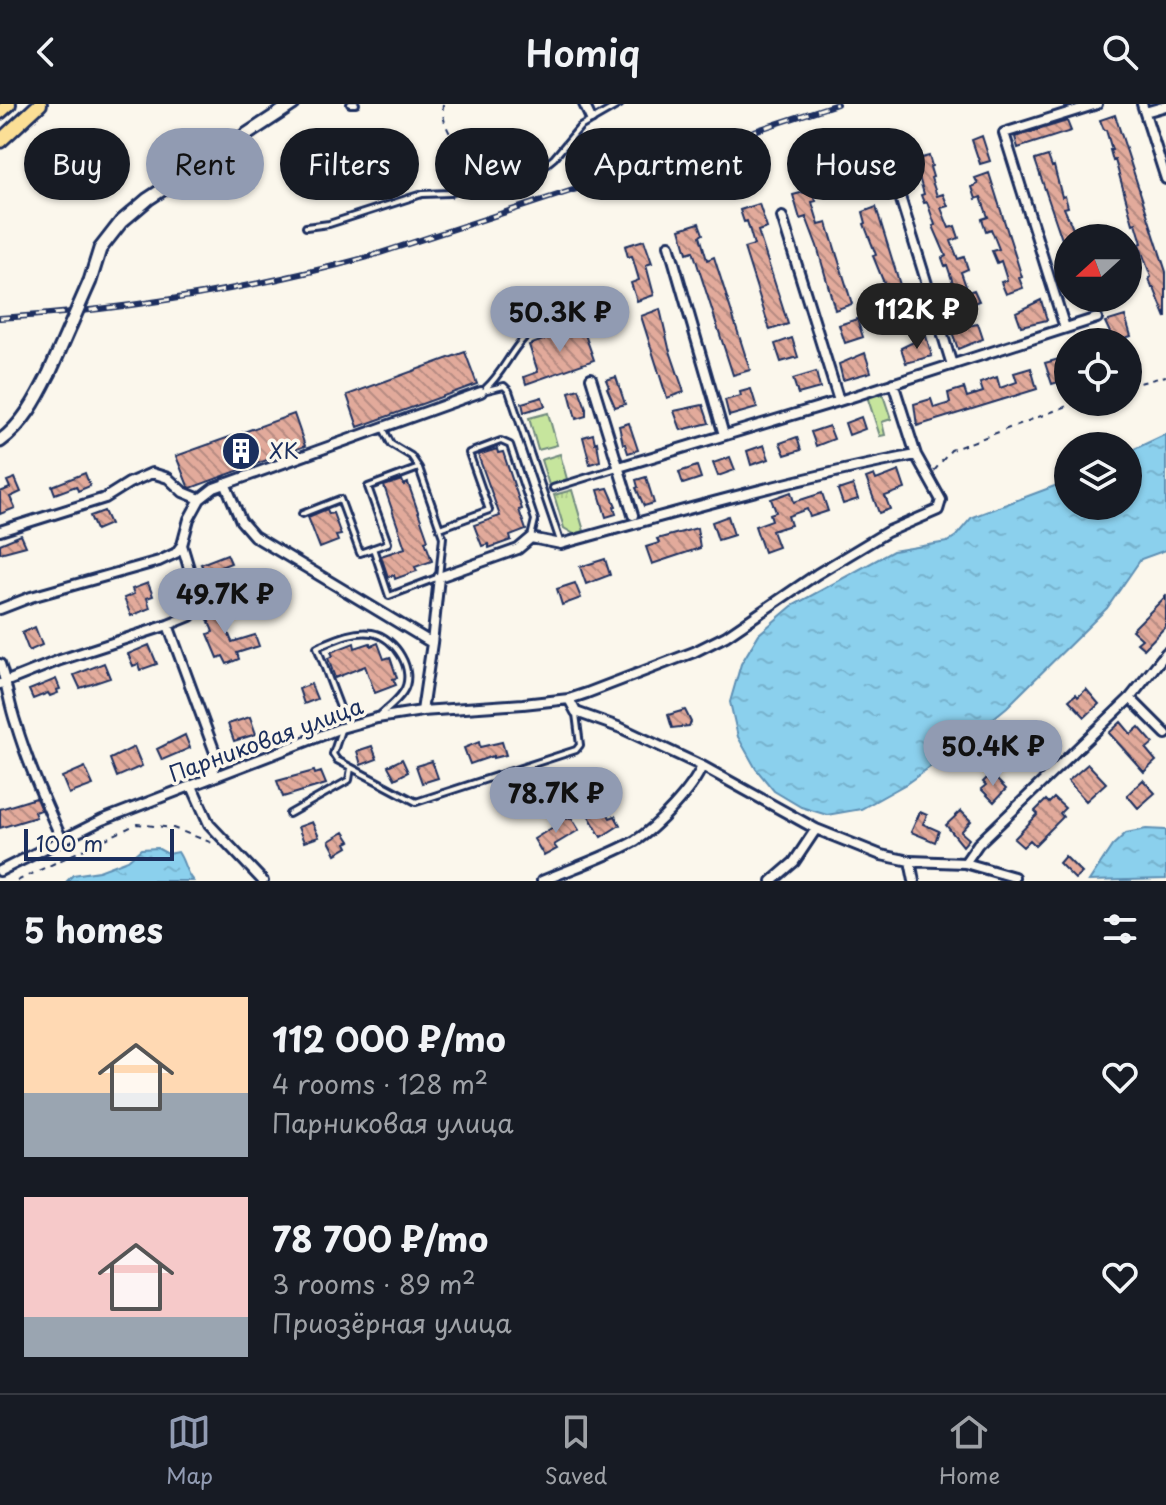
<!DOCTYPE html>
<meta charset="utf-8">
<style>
body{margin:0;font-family:"Playpen Sans",sans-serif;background:#242831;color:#f1f3f6;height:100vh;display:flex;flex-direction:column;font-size:30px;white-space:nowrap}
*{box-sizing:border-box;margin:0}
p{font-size:26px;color:#9ea1a6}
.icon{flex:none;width:44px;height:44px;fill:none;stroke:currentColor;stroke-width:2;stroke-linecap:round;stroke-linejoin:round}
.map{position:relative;height:777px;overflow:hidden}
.sheet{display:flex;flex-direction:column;background:#171b24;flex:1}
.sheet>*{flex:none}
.guide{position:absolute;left:24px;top:24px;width:1118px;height:72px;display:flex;gap:16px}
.needle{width:52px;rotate:249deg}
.controls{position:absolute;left:1054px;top:120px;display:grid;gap:16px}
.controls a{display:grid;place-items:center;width:88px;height:88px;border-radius:50%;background:#171b24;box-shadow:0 2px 6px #0004;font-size:40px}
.scale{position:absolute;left:24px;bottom:20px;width:150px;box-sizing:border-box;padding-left:8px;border:4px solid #1b2f5e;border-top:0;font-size:22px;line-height:28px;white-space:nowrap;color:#1b2f5e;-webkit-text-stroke:6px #fbf7ec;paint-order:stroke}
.price{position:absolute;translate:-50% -68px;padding:0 18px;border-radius:28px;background:#919bb2;color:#111;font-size:26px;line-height:52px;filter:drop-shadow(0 2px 4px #0008)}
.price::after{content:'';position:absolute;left:50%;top:48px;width:24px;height:18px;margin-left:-12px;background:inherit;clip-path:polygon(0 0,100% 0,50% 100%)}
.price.active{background:#222;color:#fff}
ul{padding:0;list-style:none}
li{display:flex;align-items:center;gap:24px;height:200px;padding:0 24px}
li span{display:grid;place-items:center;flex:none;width:224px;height:160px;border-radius:0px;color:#555}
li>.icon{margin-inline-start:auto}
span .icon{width:96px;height:96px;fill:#fffc;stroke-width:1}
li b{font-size:34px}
h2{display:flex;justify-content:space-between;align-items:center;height:96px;padding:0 24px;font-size:34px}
.pill{padding:0 28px;border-radius:36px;background:#171b24;box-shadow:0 2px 6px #0004;font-size:28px;line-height:72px}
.pill.active{background:#919bb2;color:#111}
header{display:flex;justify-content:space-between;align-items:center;height:104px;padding:0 24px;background:#171b24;font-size:36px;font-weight:600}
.dock{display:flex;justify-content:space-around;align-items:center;height:112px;border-top:2px solid #363941;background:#171b24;font-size:22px;color:#9ea1a6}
.dock a{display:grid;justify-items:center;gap:4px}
.dock .active{color:#919bb2}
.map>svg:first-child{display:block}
.grass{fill:#c6e59d;stroke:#708a7e;stroke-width:2}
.park{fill:url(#park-tufts);stroke:#708a7e;stroke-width:2}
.water{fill:url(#water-ripples);stroke:#5e90b4;stroke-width:2}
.building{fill:url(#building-back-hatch);stroke:#1b2f5e;stroke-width:2}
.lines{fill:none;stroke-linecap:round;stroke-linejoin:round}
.service-casing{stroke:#1b2f5e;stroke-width:10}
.minor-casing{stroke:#1b2f5e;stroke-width:14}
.secondary-casing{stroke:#1b2f5e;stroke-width:17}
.primary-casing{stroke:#1b2f5e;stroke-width:18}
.path{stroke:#1b2f5e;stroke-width:2;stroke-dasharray:6 6;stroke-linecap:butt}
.service{stroke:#fbf7ec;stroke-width:4}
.minor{stroke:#fbf7ec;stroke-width:8}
.secondary{stroke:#fbf7ec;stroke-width:11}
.primary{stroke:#fbdf96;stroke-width:12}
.rail-casing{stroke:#1b2f5e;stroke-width:6}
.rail{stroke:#fbf7ec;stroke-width:3;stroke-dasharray:9;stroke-linecap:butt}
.secondary-bridge-casing{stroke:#1b2f5e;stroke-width:17;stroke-linecap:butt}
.secondary-bridge{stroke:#fbf7ec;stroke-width:11}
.labels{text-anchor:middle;stroke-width:7;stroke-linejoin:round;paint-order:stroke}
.poi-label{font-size:22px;fill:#1b2f5e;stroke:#fbf7ec;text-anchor:start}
.street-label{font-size:22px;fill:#1b2f5e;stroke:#fbf7ec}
</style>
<header><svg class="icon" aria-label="back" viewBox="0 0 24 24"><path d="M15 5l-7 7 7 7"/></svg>Homiq<svg class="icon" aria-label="search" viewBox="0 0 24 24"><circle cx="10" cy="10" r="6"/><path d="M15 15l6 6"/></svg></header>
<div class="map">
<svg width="1166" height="777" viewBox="0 0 1166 777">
<defs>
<pattern id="park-tufts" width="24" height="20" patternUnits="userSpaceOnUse" patternTransform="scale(2)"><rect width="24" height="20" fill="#c6e59d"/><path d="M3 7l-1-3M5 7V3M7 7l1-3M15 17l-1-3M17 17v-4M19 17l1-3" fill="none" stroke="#aac58a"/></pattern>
<pattern id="water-ripples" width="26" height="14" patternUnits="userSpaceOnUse" patternTransform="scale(2)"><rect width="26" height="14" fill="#8bd0ed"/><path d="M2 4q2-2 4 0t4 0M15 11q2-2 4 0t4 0" fill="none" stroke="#77b3ce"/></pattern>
<pattern id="building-back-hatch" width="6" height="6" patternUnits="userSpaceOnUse" patternTransform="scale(2)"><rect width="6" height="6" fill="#e2aa9b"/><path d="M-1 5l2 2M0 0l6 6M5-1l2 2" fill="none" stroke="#b68b82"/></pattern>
</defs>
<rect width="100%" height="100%" fill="#fbf7ec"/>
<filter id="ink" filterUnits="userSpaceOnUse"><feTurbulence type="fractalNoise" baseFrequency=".0125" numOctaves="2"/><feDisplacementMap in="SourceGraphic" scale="16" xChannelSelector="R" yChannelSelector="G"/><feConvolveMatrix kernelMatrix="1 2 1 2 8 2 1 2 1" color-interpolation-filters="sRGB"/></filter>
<g filter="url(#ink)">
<path class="grass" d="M882,288L891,315L882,318L885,331L880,332L867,292Z
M548,309L557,341L538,346L529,314Z"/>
<path class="park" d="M560,350L567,375L549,381L541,356Z
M572,386L584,427L574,430L564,424L554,391Z"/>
<path class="water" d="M1166,330V446L1141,455L1107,504L1007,603L957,644L906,680L861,705L827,711L801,703L774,687L756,665L738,633L730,598L741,560L759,530L792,502L893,447L947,438L956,432L972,413L1068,377V402H1128V348Z
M1146,725L1166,726V775L1089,777L1112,742L1126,729Z
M157,744L168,750L178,748C185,758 184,766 193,777H67L73,771L99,767L128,756L141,745Z"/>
<path class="building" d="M1115,11L1166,168V214L1154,184H1152L1149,174L1151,173L1139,140L1142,139L1136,119L1133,120L1115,56L1113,57L1110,46H1112L1106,26H1104L1100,16Z
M1067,17L1071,27L1018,44L1015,33Z
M982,32L990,57L980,60L972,36Z
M929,52L932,62L930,63L933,73L931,74L937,92L943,90L948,102L941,104L949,124L955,122L959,134L951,137L958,155L964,153L968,165L961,168L968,188L974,186L979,197L961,204L952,186L955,185L947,161L945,162L942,154L946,152L933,122L935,121L927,98L924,99L921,91L924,90L914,56Z
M1048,52L1052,63L1054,62L1062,93L1065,92L1068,103L1064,104L1077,134H1068V153L1035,56Z
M989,69L1022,173L1019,174L1023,184L1006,190L1001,178L1007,176L1001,157L997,159L992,147L999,145L991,125L986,127L982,115L988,113L981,93L976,95L972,83L978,80L975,74Z
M875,72L879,85L861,91L857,78Z
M812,86L816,97L812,98L819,121L827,119L852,200L835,206L817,142L806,113L800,115L793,91Z
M759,100L767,124L758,127L788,220L770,226L744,144L754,141L747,117L744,118L740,106Z
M876,103L913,223L897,228L893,216L896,215L890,195L887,196L883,184H886L873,152L876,151L864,120L866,119L863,108Z
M699,119L703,130L700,132L707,156L714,153L750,266L733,271L693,147L687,149L680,125Z
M644,136L652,159L646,161L654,191L637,197L631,179L639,176L632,152L628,153L625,142Z
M1041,196L1047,216L1021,222L1016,208Z
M660,205L669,244L684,288L667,294L641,212Z
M1125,212L1131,232L1114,237L1105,218Z
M857,215L863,233L845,239L839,221Z
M978,220L983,235L958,245L951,225Z
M582,222L594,256L526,280L524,273L538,268L529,241Z
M926,232L932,252L906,259L901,244Z
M792,234L798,253L781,258L775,240Z
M465,248L477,280L358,323L347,291Z
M865,249L871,268L843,276L839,260Z
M1066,253L1068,275L1052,280L1045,259Z
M1031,264L1037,285L917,322L914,300L931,295L934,304L950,299L948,289L964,284L967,293L983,288L980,279L997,273L1000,284L1017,278L1014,269Z
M816,268L820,284L798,290L793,275Z
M616,273L625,300L615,303L607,284L609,283L606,276Z
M579,285L586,304V312L576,315L569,288Z
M751,285L757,304L729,312L725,296L741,292L740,288Z
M542,293L545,302L524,308L522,299Z
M703,301L709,319L681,326L674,307Z
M294,310L305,342L191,384L188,382L176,352Z
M861,313L865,325L849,331L845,319Z
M629,319L638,346L628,349L625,340H623L619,322Z
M829,322L834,335L816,342L811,328Z
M593,330L595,339L597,338L600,357L590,360L583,333Z
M797,333L801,346L785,351L780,339Z
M764,341L769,355L751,361L747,347Z
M497,345L498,349L503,348L522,405L519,406L526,426L510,432L511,436L489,444L488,440L482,442L474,421L500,412L478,351Z
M730,353L735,366L718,372L713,359Z
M697,362L701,374L683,380L679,368Z
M899,367L905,385L885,392L890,405L879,409L866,374L874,371L876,376Z
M85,369L90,382L78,387L76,382L55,390L52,382Z
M646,373L654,399L644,402L636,384L638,383L636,376Z
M15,374L21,388L10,393L15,404L0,410V388L10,384L7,377Z
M402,376L404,381L408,379L428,436L425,437L432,457L415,463L417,467L395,475L394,471L388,473L381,452L405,444L384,382Z
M853,381L858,395L843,400L838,386Z
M608,384L616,402L614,403L616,410L606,413L598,386Z
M791,388L794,398L822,389L828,407L810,413L807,405L788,412L791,421L772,427L778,443L764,448L755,422L772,416L770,410L776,408L771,395Z
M327,405L329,410L333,409L341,431L336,432L338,437L320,444L308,413Z
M104,407L110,420L96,426L90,412Z
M728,412L734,431L718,436L712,418Z
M697,424L700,444L652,460L646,443L659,439L657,435Z
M21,431L26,442L0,449V440Z
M227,450L231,459L205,469L201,460Z
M605,455L610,471L586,480L580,463Z
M148,479L153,492L147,494L150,504L131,512L124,494L134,490L132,485Z
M575,479L581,494L562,501L557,485Z
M1166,492V522L1144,545L1137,539L1142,535L1132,526Z
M214,494L232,538L255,531L259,542L237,549L239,555L227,560L223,552L218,554L208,530L213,528L202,500Z
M35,523L42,541L29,547L22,529Z
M354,539L355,544L370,539L371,542L378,539L384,555L390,553L397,574L393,575L396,581L375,589L365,562L335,574L328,554L333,552L331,548Z
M149,541L157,560L140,566L138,560L133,562L128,550Z
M104,559L110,574L80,584L74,571Z
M56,575L60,585L57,586L58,589L50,592L48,589L33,595L29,586Z
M311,580L317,595L304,600L299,585Z
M1086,585L1099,600L1085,613L1069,596L1076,590L1078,593Z
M685,606L691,618L689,622L672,624L668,611Z
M250,613L256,630L234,637L228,620Z
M1121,618L1131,630L1139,623L1153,639L1146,645L1156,657L1144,668L1109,629Z
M1040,622L1044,625L1047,622L1059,634L1035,656L1037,658L1031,665L1029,663L1024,668L1012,656L1035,633L1032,630Z
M185,631L190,644L162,656L157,645Z
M479,638L480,643L502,638L506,651L493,654V652L470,660L464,644Z
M372,642L377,655L361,661L357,647Z
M134,643L142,662L117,673L110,655Z
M402,655L408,668L395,675L388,662Z
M432,657L438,674L422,679L416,662Z
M1088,660L1106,679L1086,697L1068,677Z
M85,663L93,681L69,690L62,673Z
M314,667L315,670L321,668L326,680L283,693L277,677Z
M991,670L1006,685L994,698L981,685L986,681L983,678Z
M555,673L561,683L556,686L562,695L546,705L537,690L542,686L540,682Z
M1143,676L1155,689L1138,704L1127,691Z
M36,694L41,706L34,708L36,713L0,724V705Z
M1054,694L1065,704L1060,709L1063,713L1035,741L1030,736L1023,743L1014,735L1038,710L1035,707L1046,696L1049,699Z
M604,703L610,714L615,712L620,721L601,733L589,712Z
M961,707L971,717L961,728L969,735L963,742L946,721Z
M920,708L927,711L923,720L939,727L935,738L911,728Z
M565,712L567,715L571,713L579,726L554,741L557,745L544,752L534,735L558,720L557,717Z
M312,718L319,733L304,738L298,723Z
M344,728L350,737L346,739L348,743L336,750L329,737Z
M1065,752L1082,769L1075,775L1059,759Z"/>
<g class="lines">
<defs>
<path id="service" d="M350,0H356
M306,123L329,120L422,90L450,89L462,81L471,68L494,71L543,63L554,54L580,23L620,0
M486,284C502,270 509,250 524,234C536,223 595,208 614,202
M483,287L504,282L509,287L561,440
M383,324L391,340L411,352L419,364
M553,384L617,364
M302,410L340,395L360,449L388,439L368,383L419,364L443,433L439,473L389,492L373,444
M440,424L489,406L469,349L501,337L510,341L535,416L531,433
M347,622L317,543C334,536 353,526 372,529C395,533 417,567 403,588C398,596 388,604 381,610
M341,626L333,650L337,656L416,698L576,646L580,641L576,610
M289,710L349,676L351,664"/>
<path id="minor" d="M584,0L591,15
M1142,0L1166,75
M1145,8L1166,2
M892,67L952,261
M782,113L839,297
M669,141L724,331
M1065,224L1004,29L1097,0
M591,274L633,411
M619,363L839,297L1097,214
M225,379L241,417L254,432L432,539L422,607
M0,427L105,394L129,379L152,369L168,374L183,388L200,395
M0,505L31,493L159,457L176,449L182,441L189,415L200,395L214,384L481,288
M168,521L217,654L211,674
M432,539L439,473L518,445L531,434L561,440C679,407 796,374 916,351
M0,560C7,580 9,600 16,620C28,660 45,698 62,736
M0,580L60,556L168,521L190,512L197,491L182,441
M1130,594L1166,549
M569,595L576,608L621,624L702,662L816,725L881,751L910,757L965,759L1014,773
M192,682L209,720L263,777
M910,757L914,777
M965,759L978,740L1130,594L1166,630
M0,767L102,716L341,624L377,614L422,607L523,600L569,595L587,589L694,548L726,532L817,470L887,428L938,406L941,396L916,351L893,279
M542,777C573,764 606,753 635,737C656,724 693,685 702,662
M772,777L794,758L816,725"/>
<path id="secondary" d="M90,177L100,145L121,118L148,95L293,0
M0,337C23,321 37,294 49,270"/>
<path id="primary" d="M0,8L9,0
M0,37L40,0"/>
</defs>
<use href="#service" class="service-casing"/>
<use href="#minor" class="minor-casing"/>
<use href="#secondary" class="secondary-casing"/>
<use href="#primary" class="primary-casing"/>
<path class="path" d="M443,0C440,23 459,41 468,60
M1128,282L1166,272
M934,367L951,346L1078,298
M17,777L137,720L173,724L215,740"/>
<use href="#service" class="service"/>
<use href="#minor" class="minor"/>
<use href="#secondary" class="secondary"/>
<use href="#primary" class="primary"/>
<defs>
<path id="rail" d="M0,214C125,206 247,186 368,153L837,0"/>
</defs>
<use href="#rail" class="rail-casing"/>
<use href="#rail" class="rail"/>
<defs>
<path id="secondary-bridge" d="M49,270L90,177"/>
</defs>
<use href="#secondary-bridge" class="secondary-bridge-casing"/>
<use href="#secondary-bridge" class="secondary-bridge"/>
</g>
</g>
<defs>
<symbol id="building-disc" viewBox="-11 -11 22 22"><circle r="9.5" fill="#1b2f5e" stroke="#fbf7ec"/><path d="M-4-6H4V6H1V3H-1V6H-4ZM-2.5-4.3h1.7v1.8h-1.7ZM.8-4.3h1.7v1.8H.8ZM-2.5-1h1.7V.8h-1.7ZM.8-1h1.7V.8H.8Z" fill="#fff"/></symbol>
</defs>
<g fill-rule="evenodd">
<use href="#building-disc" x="219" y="325" width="44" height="44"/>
</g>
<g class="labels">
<g class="poi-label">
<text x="269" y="355">ХК</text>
</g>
<g class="street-label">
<text transform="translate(266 636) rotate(-20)" y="8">Парниковая улица</text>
</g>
</g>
</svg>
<div class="controls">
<a><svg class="needle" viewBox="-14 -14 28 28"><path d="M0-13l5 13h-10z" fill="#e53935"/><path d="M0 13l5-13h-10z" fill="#9ea1a6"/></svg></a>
<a><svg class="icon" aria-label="locate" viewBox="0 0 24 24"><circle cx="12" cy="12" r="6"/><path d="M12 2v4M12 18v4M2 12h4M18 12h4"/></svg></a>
<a><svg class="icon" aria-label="layers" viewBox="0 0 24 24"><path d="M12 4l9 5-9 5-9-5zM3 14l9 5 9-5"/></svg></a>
</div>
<div class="scale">100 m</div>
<b class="price active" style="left:917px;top:247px">112K ₽</b>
<b class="price" style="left:560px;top:250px">50.3K ₽</b>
<b class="price" style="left:225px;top:532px">49.7K ₽</b>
<b class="price" style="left:993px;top:684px">50.4K ₽</b>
<b class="price" style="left:556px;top:731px">78.7K ₽</b>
<div class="guide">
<a class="pill">Buy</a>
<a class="pill active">Rent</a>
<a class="pill">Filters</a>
<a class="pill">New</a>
<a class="pill">Apartment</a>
<a class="pill">House</a>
</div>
</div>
<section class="sheet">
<h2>5 homes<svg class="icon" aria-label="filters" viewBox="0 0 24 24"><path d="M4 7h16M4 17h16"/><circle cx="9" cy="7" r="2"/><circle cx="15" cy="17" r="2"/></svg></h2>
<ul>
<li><span style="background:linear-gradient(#ffd9b3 60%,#9aa5b1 0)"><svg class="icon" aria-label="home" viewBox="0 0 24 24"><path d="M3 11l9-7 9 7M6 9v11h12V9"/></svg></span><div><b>112 000 ₽/mo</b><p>4 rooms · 128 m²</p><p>Парниковая улица</p></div><svg class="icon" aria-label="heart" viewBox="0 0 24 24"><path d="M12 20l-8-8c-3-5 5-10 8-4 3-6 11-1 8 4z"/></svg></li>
<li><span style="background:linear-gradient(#f6c9c9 75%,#9aa5b1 0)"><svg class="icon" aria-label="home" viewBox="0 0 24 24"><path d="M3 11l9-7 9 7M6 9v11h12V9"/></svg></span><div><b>78 700 ₽/mo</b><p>3 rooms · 89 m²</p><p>Приозёрная улица</p></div><svg class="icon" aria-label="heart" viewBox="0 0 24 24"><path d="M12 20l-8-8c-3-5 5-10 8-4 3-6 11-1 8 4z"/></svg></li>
</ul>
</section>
<nav class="dock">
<a class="active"><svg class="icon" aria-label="map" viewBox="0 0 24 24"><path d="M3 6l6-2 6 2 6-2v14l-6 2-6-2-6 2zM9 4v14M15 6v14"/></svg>Map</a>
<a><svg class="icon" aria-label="saved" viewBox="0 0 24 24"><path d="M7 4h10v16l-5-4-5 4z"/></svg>Saved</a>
<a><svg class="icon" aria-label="home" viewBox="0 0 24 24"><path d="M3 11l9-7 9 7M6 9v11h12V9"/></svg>Home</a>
</nav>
